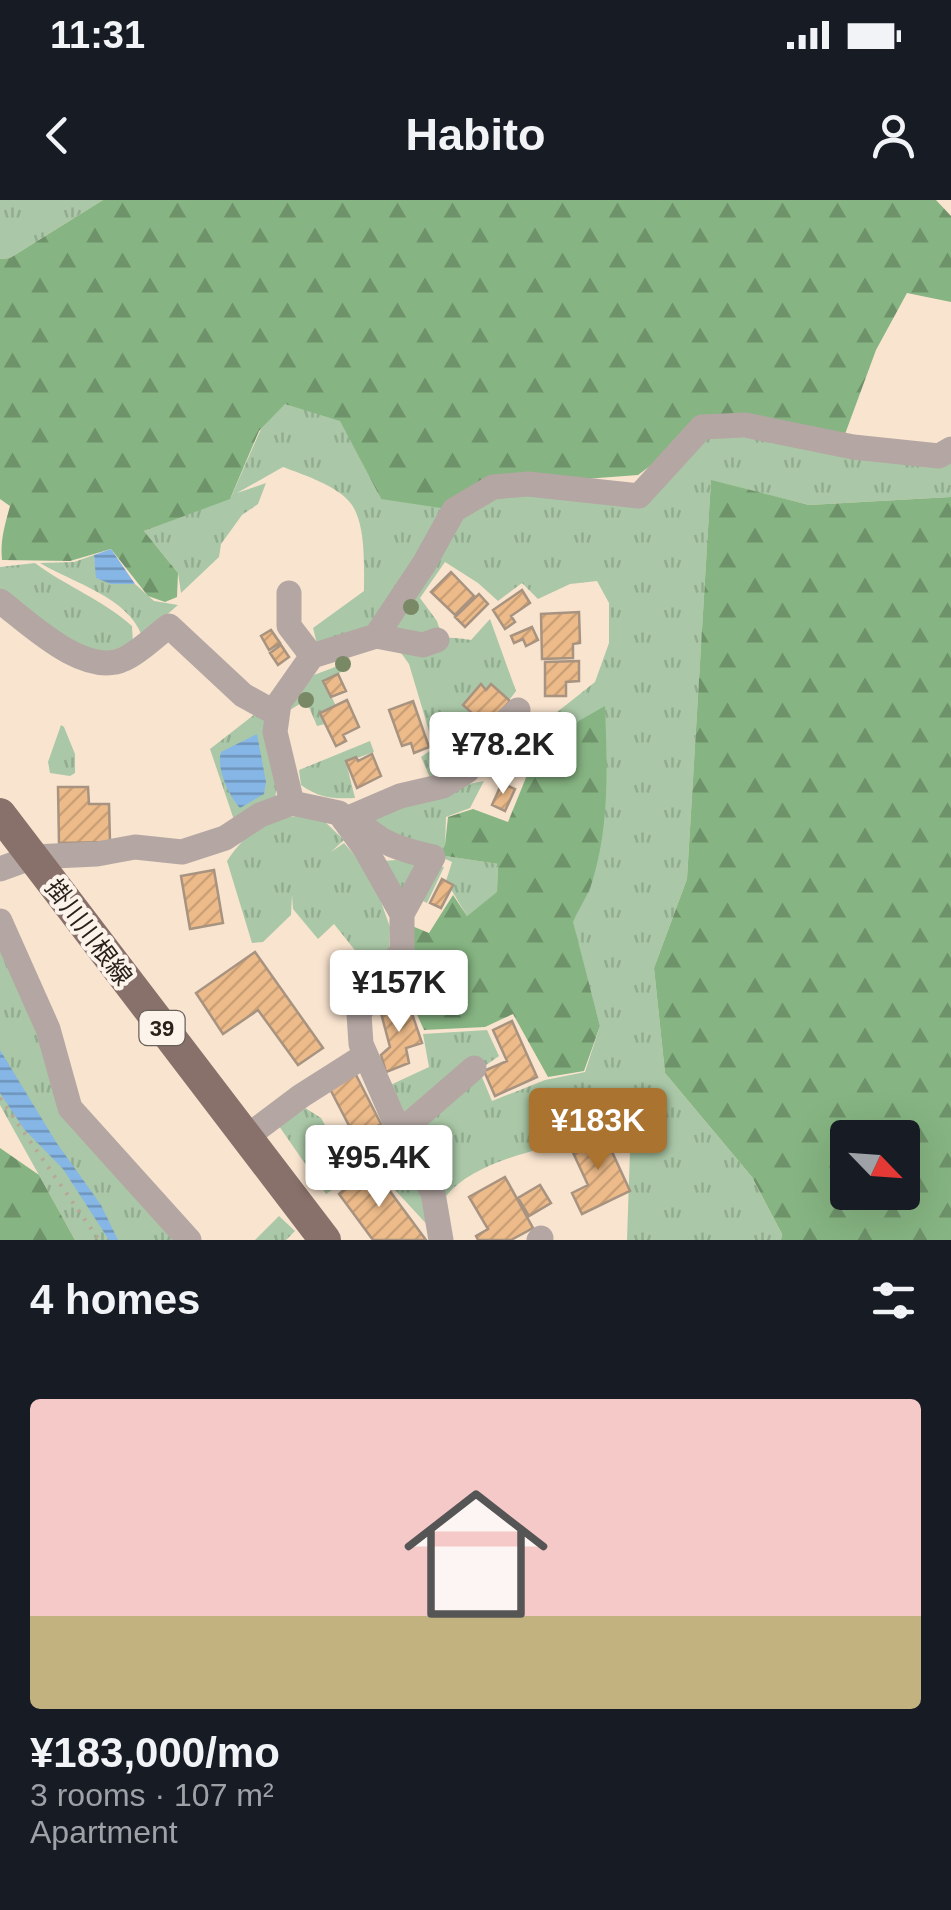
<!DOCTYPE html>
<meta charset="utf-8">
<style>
body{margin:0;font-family:Arial,"Noto Sans JP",sans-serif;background:#20242c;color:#f1f3f6;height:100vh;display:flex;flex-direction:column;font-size:38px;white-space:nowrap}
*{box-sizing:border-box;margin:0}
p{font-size:32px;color:#9ea1a6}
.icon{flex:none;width:55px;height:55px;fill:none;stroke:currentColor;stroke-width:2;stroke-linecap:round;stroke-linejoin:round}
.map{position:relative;height:1040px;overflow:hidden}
.panel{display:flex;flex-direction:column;background:#171b24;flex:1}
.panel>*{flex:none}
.needle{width:65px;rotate:115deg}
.fabs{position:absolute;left:830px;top:920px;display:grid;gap:20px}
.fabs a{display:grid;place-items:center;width:90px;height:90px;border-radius:10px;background:#171b24;box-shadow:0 10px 40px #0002;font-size:50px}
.price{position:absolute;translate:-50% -85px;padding:0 22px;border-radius:10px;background:#fff;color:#222;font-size:32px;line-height:65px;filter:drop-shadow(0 2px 5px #0008)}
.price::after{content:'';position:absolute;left:50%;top:60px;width:30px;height:22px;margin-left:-15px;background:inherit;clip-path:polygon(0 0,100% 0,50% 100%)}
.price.active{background:#aa732f;color:#fff}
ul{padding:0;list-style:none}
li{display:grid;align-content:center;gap:20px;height:530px;padding:0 30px}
li span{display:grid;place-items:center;height:310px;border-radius:10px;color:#555}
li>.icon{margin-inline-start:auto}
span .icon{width:180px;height:180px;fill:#fffc;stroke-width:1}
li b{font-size:42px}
h2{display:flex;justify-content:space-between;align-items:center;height:120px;padding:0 30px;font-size:42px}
.status{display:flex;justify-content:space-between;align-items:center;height:70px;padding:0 50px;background:#171b24;direction:ltr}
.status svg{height:28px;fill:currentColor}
header{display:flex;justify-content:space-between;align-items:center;height:130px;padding:0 30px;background:#171b24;font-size:45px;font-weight:800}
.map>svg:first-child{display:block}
.grass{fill:url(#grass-tufts)}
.forest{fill:url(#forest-firs);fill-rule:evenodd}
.water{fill:url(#water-rules)}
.building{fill:url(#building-hatch);stroke:#a79380;stroke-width:2.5}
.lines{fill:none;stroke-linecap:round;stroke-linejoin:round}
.path{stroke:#b8a796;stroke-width:4;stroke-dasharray:2.5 8;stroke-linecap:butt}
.minor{stroke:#b4a7a3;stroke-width:25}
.major{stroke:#88716a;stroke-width:32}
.tree{fill:#798965}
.labels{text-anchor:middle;stroke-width:8;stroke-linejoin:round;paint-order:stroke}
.shield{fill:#fcf4eb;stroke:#686059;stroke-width:2.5}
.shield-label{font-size:22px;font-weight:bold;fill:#29211a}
.street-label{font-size:25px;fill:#29211a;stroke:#fcf4eb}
</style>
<div class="status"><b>11:31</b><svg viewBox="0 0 49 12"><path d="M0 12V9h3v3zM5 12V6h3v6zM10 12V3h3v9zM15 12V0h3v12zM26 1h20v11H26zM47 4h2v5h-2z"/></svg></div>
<header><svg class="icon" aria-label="back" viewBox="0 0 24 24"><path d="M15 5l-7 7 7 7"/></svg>Habito<svg class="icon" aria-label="person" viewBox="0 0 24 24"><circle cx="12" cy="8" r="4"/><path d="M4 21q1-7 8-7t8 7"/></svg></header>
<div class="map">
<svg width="951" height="1040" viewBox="0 0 951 1040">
<defs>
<pattern id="grass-tufts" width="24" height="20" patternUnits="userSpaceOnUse" patternTransform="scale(2.5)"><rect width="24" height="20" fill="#aac8a7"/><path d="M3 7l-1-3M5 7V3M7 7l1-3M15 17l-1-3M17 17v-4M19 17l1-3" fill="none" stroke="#92ac8f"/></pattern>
<pattern id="forest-firs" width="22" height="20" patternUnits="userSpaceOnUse" patternTransform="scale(2.5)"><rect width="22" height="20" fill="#86b482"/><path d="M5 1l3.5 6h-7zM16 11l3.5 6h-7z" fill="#6e926a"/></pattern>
<pattern id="water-rules" width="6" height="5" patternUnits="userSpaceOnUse" patternTransform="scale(2.5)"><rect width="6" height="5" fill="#86b6e6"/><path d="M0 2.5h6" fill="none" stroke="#6e94ba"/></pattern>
<pattern id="building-hatch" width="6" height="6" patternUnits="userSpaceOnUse" patternTransform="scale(2.5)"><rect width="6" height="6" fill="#edbb8a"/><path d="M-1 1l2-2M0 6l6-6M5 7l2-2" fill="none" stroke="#cba076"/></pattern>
</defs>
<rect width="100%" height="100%" fill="#f9e4cf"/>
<path class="grass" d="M0,0H103L10,58L0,59Z
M285,203L340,220L381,299L493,287L639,296L698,232L951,263V297L809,305L711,281L687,679L654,768L665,873L752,977L782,1034L781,1040H627L630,950L626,932C573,943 481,953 446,996L386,887L429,867L423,834L487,830L499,856L479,870L492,901L545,880L585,872L600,826L572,722L592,681L540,545L537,528L595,482L609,443V403L597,381L570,384L538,399L522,383L498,401L478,383L445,362L420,398L437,421L440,430L320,456L313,428L364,391C364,367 366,326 352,305C339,286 304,275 283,267L237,293L266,283L258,304L242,315L221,344L219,357L181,393L178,373L144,331L231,297L261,229Z
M94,355L97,378L113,384H135L154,401L178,405L142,436C128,397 73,383 40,363L74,362Z
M35,363C66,386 103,400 132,426L133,443L89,458L38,425L0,389V367Z
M490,419L516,491L463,562L431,580L421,557L434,548L409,464L391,439C417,440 446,435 471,440Z
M343,464V471L324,481L336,506L325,524L317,526L306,500L282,515L314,475Z
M255,514L268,524L277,581L275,602L234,620L210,549Z
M61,525L64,527L75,554V573L70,576L50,573L48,562Z
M370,541L374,552L346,562L355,598C333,599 319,598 301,585L299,570Z
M484,581L470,608L446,617L445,645L440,655L498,664L497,693L467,716L446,681L452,662L364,621L454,587Z
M304,615L323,620L344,640L331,652L344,643L371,674L390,727L389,751L374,774L334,724L318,739L293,709L292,695L291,715L263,742L252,743L227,661C248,630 266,619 304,615Z
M396,660L444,667L427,703L413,696L404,699L383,661Z
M0,721L83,910L190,1040H75L0,905Z
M350,758L368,775L347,805L333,781Z
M302,906L321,918L340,952L357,954L392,928L415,978L433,1031L371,964L326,994L279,926Z
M279,1016L295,1031L286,1040H255Z"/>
<path class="forest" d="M103,0H936L951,16V102L907,93L876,150L841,245L702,227L638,275L493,286L454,310L381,299L340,221L285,204L259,231L230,299L144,331L178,373L177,397L165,402L148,396L111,349L70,361L2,360C0,341 5,324 10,306L0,299V59L10,58Z
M711,280L809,305L951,297V1040H781L782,1034L752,977L665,873L654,768L687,679ZM848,938H902V992H848Z
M605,506C607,564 610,622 593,679C589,694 579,708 573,722L600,826L584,871L548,877L513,814L485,827L424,830L401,779L409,754L412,726L429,733L453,695L467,716L497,692L498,664L439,655L445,645L448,617L473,609L508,622L540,543Z
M0,948L39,975L75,1040H0Z"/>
<path class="water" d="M111,349L135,384H111L96,378L94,355Z
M257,534L266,582L264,594L240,608C229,596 216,568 221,552Z
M0,850L56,942L101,1005L118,1040H109L63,969L24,929L0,893Z"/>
<path class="building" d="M451,372L474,396L455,415L431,392Z
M522,390L530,403L511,416L515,422L505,429L493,410Z
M479,394L488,404L465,427L455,417Z
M579,412L580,443L573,444V458L542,459L541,414Z
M532,427L538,440L526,446L523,439L514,443L511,436Z
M271,430L280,443L269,450L261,436Z
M281,445L289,457L278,465L270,453Z
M579,461V481L566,482V496H545V462Z
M338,474L346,491L331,497L323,481Z
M481,484L486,490L491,484L510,501L487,527L463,505Z
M347,500L359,527L343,535L346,541L336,546L320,513Z
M413,501L429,547L414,553L411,543L402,546L389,510Z
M516,515L536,525L530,535L537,539L524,564L498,550Z
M372,554L381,576L357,588L346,561L356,557L358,561Z
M502,583L515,589L505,611L492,605Z
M58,587H88L89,604H109L110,642L59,643Z
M214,670L223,723L190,729L181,676Z
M442,679L453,685L441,708L430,703Z
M255,752L323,848L298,865L258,810L223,834L196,793Z
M407,799L422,843L406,848L409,863L386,872L381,855L390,847L381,813Z
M512,821L537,877L495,896L484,871L507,861L493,830Z
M355,873L381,924L355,937L329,887Z
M602,930L630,991L582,1014L572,993L588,985L570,946Z
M372,967L426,1040H373L339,994Z
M505,977L533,1028L511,1040H478L476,1036L488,1029L469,997Z
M540,985L551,1003L529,1016L518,998Z"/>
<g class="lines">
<path class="path" d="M0,898L99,1040"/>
<path class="minor" d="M289,393V426L312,456
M0,401C29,423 85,478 124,459C140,452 155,436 169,426L243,495L277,514
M376,436L423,445L437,440
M292,603L339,613L366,650L402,714V751L378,781L359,814L361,844L395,922L433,993L441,1040
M357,619C379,644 402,650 433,657L402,714
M344,620L400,596L443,586L467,571L496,530L518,510
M0,669L33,657L97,654L135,647L182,652L225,638L260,615L292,603L275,532L279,503L312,456L376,436L424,364L454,310L493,287L528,284L639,296L702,227L745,225L853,247L939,256L951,249
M0,721L48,829L70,908L189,1040
M400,932L474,868
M245,938L301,896L364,856
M539,1040L541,1038"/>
<path class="major" d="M0,614L325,1040"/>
</g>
<g class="tree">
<circle cx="411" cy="407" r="8"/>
<circle cx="343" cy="464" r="8"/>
<circle cx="306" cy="500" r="8"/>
</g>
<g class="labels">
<rect class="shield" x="139.5" y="811" width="45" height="34" rx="8"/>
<g class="shield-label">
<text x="162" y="836">39</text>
</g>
<g class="street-label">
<text transform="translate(89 732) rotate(53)" y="9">掛川川根線</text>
</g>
</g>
</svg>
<div class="fabs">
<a><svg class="needle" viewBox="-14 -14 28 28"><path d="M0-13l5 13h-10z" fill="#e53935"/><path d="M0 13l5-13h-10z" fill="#9ea1a6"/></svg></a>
</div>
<b class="price" style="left:503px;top:597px">¥78.2K</b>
<b class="price" style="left:399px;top:835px">¥157K</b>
<b class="price active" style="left:598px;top:973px">¥183K</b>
<b class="price" style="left:379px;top:1010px">¥95.4K</b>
</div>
<section class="panel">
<h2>4 homes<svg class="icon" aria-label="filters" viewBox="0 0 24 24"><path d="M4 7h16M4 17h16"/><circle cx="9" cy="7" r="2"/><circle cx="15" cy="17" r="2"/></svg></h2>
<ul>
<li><span style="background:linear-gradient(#f6c9c9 70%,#c2b280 0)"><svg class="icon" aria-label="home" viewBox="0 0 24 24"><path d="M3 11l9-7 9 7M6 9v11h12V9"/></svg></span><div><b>¥183,000/mo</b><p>3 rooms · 107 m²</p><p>Apartment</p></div></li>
</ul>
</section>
